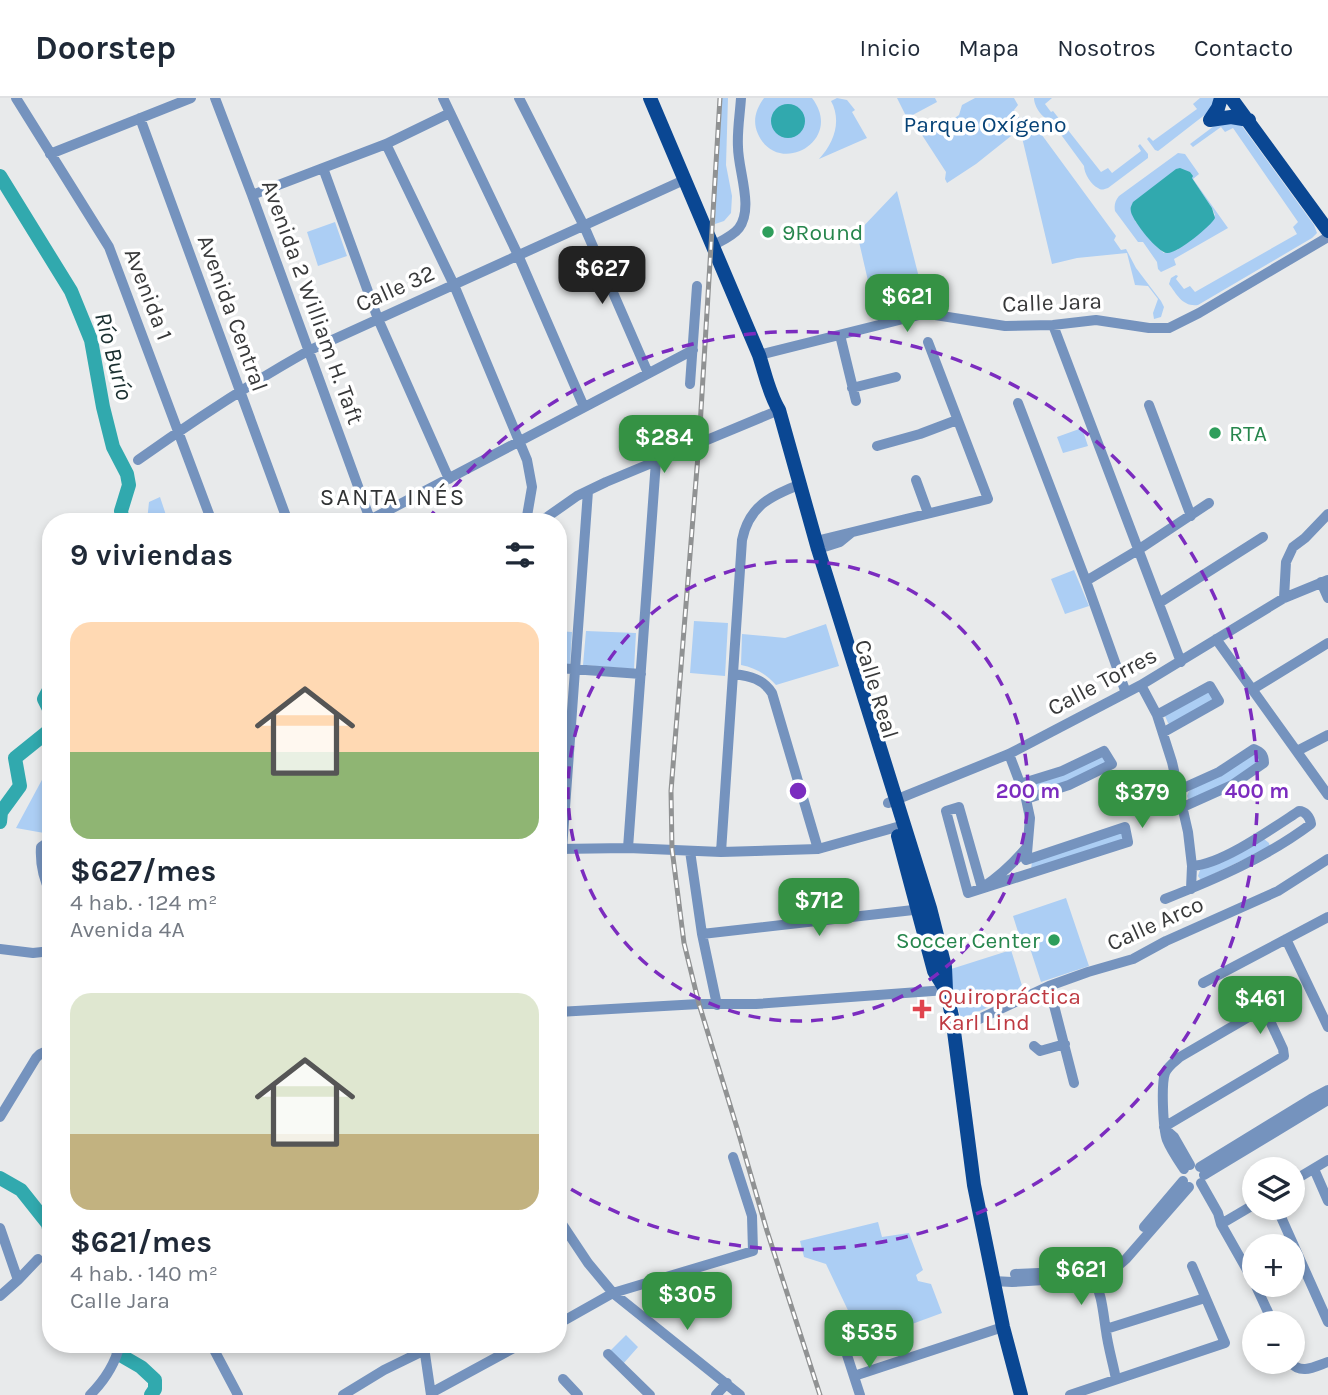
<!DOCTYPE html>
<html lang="es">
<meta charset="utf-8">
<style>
body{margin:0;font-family:Karla,sans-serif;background:#f2f2f3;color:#1f2937;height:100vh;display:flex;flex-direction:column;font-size:26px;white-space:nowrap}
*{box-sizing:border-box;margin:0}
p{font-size:23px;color:#747a83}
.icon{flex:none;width:38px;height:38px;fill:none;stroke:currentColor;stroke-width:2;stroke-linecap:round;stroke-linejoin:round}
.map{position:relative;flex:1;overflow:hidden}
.panel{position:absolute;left:42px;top:415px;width:525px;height:840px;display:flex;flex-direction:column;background:#fff;border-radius:28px;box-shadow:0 4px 10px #0003}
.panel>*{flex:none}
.fabs{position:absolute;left:1242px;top:1059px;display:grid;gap:14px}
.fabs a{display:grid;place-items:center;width:63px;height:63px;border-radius:50%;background:#fff;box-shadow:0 4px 10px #0003;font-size:35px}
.price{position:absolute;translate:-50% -60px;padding:0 16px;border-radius:14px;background:#359244;color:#fff;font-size:23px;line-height:46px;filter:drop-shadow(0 2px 4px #0008)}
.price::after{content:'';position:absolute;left:50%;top:42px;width:21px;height:16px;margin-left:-10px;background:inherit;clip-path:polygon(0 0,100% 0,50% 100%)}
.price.selected{background:#222;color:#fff}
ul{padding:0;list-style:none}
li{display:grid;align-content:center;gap:14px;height:371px;padding:0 28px}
li span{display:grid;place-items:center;height:217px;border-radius:21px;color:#555}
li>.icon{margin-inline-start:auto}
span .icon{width:126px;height:126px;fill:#fffc;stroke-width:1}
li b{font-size:30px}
h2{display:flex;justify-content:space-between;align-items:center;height:84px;padding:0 28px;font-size:30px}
header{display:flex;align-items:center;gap:42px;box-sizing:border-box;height:98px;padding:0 35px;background:#fff;border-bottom:2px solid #e0e1e3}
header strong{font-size:33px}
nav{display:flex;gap:38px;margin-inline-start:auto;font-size:24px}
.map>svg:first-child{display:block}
.green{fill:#accef4;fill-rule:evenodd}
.water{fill:#31a9ae}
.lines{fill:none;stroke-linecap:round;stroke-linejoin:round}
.river{stroke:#31a9ae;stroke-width:14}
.minor{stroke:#7593be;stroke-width:10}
.major{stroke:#0a4793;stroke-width:14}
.rail-casing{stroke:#909293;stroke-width:5}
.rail{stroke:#fff;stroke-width:2.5;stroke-dasharray:8;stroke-linecap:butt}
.ring{fill:none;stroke:#7b2cbf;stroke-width:3.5;stroke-dasharray:12 9}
.leisure-dot{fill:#2e9e5b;stroke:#fff;stroke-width:2.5}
.health-dot{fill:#e0444e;stroke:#fff;stroke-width:2.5}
.labels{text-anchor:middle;stroke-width:7;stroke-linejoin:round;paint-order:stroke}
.park-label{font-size:23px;fill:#074377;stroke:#fff}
.leisure-label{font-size:23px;fill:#27864d;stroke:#fff;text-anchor:start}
.street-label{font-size:23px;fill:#38393a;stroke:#fff}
.health-label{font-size:23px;fill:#be3a42;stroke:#fff;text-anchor:start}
.water-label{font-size:24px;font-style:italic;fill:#1a2f30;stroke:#fff}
.neighbourhood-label{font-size:24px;letter-spacing:2px;fill:#313334;stroke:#fff}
.centre{fill:#7b2cbf;stroke:#fff;stroke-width:3.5}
.ring-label{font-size:21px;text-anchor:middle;font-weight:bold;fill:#7b2cbf;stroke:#fff;stroke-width:7;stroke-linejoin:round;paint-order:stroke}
</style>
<header>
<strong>Doorstep</strong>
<nav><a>Inicio</a><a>Mapa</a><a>Nosotros</a><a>Contacto</a></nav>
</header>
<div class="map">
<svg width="1328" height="1297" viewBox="0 0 1328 1297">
<rect width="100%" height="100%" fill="#e8eaeb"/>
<path class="green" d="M720,0H728L726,67L732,98L731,115L724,123L715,126L716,73Z
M764,0H812C845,43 778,80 758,36C752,23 756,11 764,0Z
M837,0L847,2L855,12L852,14L867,40L819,61C834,45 842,23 831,3Z
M897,0H935L937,4L907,20Z
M975,0H1014L1018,7L1014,12L1020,21L1025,18H1028L1116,138L1114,142L1121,152L1126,151L1136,170L1161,203L1164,209L1161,219L1154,221L1153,215L1158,201L1148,188L1135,187L1127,155L1077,160L1052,166L1020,31L976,66L947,85L945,81L946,74L922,37L920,30L923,27L939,31L959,17L962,7Z
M1034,0H1052L1045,6L1051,14L1053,13L1101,74L1108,70L1112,75L1141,53L1138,48L1140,46L1148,56V60L1108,90C1104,91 1102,93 1098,90C1091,87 1084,75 1084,68L1051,23C1043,21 1034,9 1034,0Z
M1200,0H1218L1211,12L1162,50L1158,53L1155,52L1147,41L1149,39L1153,43L1197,11L1193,6Z
M1222,22L1239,24L1314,127L1317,135L1312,140L1198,207C1183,209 1177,197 1169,186L1171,180L1176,177L1178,178L1176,181L1184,191L1190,188L1195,194L1297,136L1293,129L1298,124L1233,30L1225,34L1221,29L1193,49L1190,46Z
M1178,55L1185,56L1199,76L1193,81L1228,130L1174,161L1176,167L1161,174L1158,171L1157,164L1143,144H1138L1115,113C1114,107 1115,103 1119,98ZM1191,79L1212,110L1215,117L1177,152L1164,155L1157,149L1135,123Z
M897,93L927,211H919L877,222L857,135Z
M335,124L347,158L318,168L307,134Z
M1082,330L1088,348L1063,355L1057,339Z
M160,399L168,423H147L149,404Z
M1074,472L1089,508L1065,516L1051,481Z
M694,523L728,525L725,578L690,575Z
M826,526L839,568L776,587C766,576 756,570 741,567L742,536L785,540Z
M558,533L572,534L570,568L558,567Z
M586,533L636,535L634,571L583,567Z
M1208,592L1215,601L1170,627L1168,625L1165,618Z
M1254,655L1262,662L1231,686L1189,703L1187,698L1189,693Z
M1103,658L1107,666L1070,683L1033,695L1031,687Z
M51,666V731L44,735L16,730L44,678L46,671Z
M1122,733L1124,741L1031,772L1032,763Z
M1264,741L1269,745L1270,749L1201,782L1198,778L1200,772Z
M1066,800L1089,868L1041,884L1027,841L1021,843L1013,818Z
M1011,852L1024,894L961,921L948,872Z
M878,1124L882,1139L909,1135L923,1172L916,1177L918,1183L931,1186L942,1215L863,1244L826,1166L804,1159L800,1143Z
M626,1237L638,1249L623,1266L610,1253Z"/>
<path class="water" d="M771 23a17 17 0 1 1 34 0a17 17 0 1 1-34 0Z
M1180,70L1190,74L1193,78L1192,80L1212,110L1215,120C1211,128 1177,156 1167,155C1158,155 1133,123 1131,114C1130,109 1131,109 1133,104L1176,71Z"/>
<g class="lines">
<path class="river" d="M0,78L71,193L91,242L103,309L113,349L127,376L129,387L121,413L123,424
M51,588L44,601L51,615
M0,724L1,714L20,688L15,660L51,631
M0,1080L21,1092L48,1126L51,1141
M114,1246L122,1258L141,1269L155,1282V1291L151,1297"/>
<path class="minor" d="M16,0L109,149L212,424
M215,0L252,97L371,424
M443,0L518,157L584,309
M519,0L584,128L648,275
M140,20L288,424
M386,46L454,187L527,362L532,389L526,424
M50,56L191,0
M323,70L378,221L449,381
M252,97L386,46L450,15
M712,148C721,143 733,138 739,130C754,110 738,72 738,49C737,33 740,16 741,0
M1053,227L1181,564
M840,237L856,303
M759,257L919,217L929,216L1005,228L1053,227L1096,222L1149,230H1169L1199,215L1328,139
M690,286L697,188
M852,290L896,279
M1018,305L1086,483L1126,595
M1149,307L1191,418
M877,348L920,336L957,322
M138,362C193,323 249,286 308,253L684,82
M916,382L928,415
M366,424L693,252
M540,424L577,398L606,384L779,312
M816,443L988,401L928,244
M818,451L840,444L851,435
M1086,483L1138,452L1209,405
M1321,484L1328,500
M1284,500L1286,464L1293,449L1305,440L1328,416
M1159,505L1263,439
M1216,541L1328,697
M558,570L641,576
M734,576C750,578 763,581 772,595L818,751
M1141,587L1157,617L1172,664L1188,734L1192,768L1191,791
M1253,591L1328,545
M1157,617L1210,588L1219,603L1164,634
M1297,653L1328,637
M1009,656L1026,701L1030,720L1027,755
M1020,686L1062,673L1104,653L1112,666L1069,687L1026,701
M1179,692L1219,674L1254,651C1261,654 1264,657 1264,665L1232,687L1183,709
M888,705L1009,656L1141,587L1284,500L1328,482
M51,742L41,749C40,764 44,782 51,796
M628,750L656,363
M558,751L628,750L721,754L818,751L904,727
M562,751L588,393
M690,753L702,836L717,907
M721,754L742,442C749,408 770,398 801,386
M1026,762L1125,729L1128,744L968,795L946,713L959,709L982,790C1000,778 1013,766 1027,749
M1165,801C1216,781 1267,759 1311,726C1310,719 1305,713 1299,713C1273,730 1221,767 1192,768
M702,836L922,811
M1286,841L1328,929
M0,851L33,855L51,853
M1203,885L1328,819
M1049,888L1074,985
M558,914L699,906H756L946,892
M954,933L1049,888L1088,874L1133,861L1166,843L1278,793L1328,761
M1034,948L1040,953L1065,946
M0,1019L36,960L40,956L51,951
M1164,1029L1284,958L1283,951L1264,910L1180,959C1174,964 1168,968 1165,975C1161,987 1163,1031 1167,1042C1171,1052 1178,1062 1184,1071
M1166,1032L1174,1039L1190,1067
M1200,1069L1311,1001L1328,992
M1314,1071L1328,1103
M1204,1077L1328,1002
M1293,1083L1328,1062
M1201,1085L1218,1115L1221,1126L1255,1186
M1277,1110L1328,1224
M558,1120L588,1165L613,1195L740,1297
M1221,1126L1255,1106
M1144,1129L1183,1083
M0,1130L18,1182
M1015,1176L1061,1174
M1093,1179C1102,1196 1103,1214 1106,1233C1108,1249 1113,1265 1116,1281
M993,1183L1012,1184L1093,1179L1112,1173L1126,1161L1189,1089
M1255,1186L1273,1225
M0,1198L18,1182L38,1161
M558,1226L613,1195L753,1153L752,1118L733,1059
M1106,1231L1205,1200
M211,1246L238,1297
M424,1249L431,1297
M608,1256L650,1297
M847,1257L860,1297
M1290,1264C1301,1277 1314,1269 1328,1264
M854,1278L1003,1229
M563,1281L578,1297
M431,1295L521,1246
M90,1297C105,1282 115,1267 120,1246
M343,1297L384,1272L425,1252
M716,1297L727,1285
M1070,1297L1225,1245L1192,1168"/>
<path class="major" d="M650,0L759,257C765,275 769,296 779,312L818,451L930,810L945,869L946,892L952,918L974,1087L1003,1229L1021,1297
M1231,0L1328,133
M1210,22L1231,19L1249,22
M1210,22L1218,10L1221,0
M898,738L934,873L944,889"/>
<defs>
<path id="rail" d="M720,0L699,345L671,693L672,751L684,845L699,906L738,1033L767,1133L820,1297"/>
</defs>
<use href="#rail" class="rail-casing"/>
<use href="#rail" class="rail"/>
</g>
<g class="ring">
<circle cx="798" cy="693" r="230"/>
<path d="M427 423A459 459 0 1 1 562 1086"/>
</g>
<g class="leisure-dot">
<circle cx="768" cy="134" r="7"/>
<circle cx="1215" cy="335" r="7"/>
<circle cx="1054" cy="842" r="7"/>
</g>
<path class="health-dot" d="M918.5 900.5h7v7h7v7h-7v7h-7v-7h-7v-7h7z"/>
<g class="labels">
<g class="park-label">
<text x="985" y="34">Parque Oxígeno</text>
</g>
<g class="leisure-label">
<text x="782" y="142">9Round</text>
<text x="1229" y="343">RTA</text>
<text x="1040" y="850" text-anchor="end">Soccer Center</text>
</g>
<g class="street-label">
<text transform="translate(395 190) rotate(-24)" y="8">Calle 32</text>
<text transform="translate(149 196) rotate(69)" y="8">Avenida 1</text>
<text transform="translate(313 204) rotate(70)" y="8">Avenida 2 William H. Taft</text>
<text transform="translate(1052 204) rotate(-2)" y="8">Calle Jara</text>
<text transform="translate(233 215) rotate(70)" y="8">Avenida Central</text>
<text transform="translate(1102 583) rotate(-28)" y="8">Calle Torres</text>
<text transform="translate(877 591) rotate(73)" y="8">Calle Real</text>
<text transform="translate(1155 825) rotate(-24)" y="8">Calle Arco</text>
</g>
<g class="health-label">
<text x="938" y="906">Quiropráctica<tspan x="938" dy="26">Karl Lind</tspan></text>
</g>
<g class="water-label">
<text transform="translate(114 258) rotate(75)" y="8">Río Burío</text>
</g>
<g class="neighbourhood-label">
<text x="393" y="407">SANTA INÉS</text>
</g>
</g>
<circle cx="798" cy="693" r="10" class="centre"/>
<g class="ring-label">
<text x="1028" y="700">200 m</text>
<text x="1257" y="700">400 m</text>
</g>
</svg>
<div class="fabs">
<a><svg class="icon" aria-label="layers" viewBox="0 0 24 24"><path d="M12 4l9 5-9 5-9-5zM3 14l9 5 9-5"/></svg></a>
<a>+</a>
<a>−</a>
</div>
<b class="price selected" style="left:602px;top:208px">$627</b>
<b class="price" style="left:907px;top:236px">$621</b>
<b class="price" style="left:664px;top:377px">$284</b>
<b class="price" style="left:1142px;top:732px">$379</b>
<b class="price" style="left:819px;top:840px">$712</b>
<b class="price" style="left:1260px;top:938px">$461</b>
<b class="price" style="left:1081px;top:1209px">$621</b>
<b class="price" style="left:687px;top:1234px">$305</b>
<b class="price" style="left:869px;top:1272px">$535</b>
<section class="panel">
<h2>9 viviendas<svg class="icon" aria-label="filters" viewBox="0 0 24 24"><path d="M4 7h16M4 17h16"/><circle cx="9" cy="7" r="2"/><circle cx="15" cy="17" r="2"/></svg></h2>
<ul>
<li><span style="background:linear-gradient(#ffd9b3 60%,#8fb573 0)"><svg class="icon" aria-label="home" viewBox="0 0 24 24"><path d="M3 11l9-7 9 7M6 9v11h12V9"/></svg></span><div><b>$627/mes</b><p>4 hab. · 124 m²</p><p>Avenida 4A</p></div></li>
<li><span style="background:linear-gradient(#dfe7d0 65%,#c2b280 0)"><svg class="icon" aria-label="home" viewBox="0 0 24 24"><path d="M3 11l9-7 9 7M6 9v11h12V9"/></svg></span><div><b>$621/mes</b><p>4 hab. · 140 m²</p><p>Calle Jara</p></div></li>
</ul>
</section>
</div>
